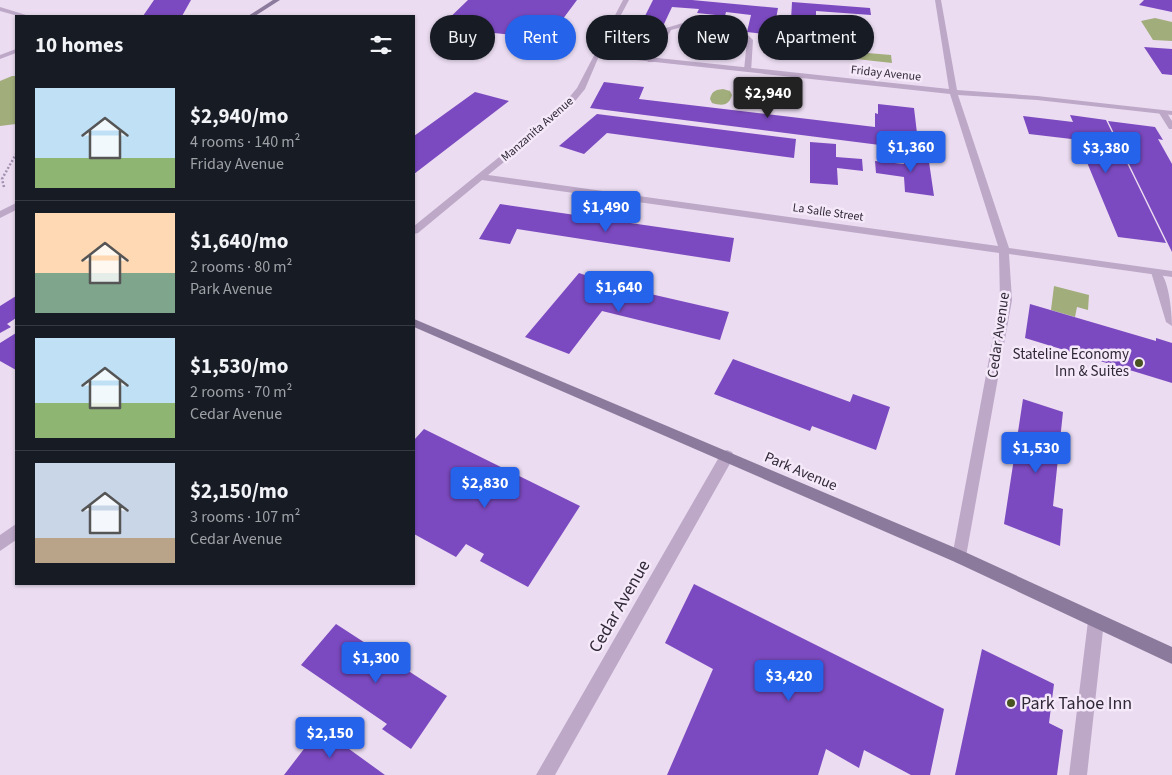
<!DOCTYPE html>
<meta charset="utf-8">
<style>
body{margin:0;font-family:"Source Sans 3",sans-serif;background:#242831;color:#f1f3f6;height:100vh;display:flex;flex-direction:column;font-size:19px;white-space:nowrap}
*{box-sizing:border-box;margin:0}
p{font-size:16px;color:#9ea1a6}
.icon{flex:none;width:28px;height:28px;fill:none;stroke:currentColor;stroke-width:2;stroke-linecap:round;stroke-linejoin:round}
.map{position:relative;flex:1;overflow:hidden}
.panel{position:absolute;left:15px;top:15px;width:400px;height:570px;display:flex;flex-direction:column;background:#171b24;border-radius:0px;box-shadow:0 1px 4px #0004}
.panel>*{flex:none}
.top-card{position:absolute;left:430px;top:15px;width:475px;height:45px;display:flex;gap:10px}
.price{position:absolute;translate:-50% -42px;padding:0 11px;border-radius:5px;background:#2563eb;color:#fff;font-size:16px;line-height:32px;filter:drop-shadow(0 1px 2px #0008)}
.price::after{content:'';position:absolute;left:50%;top:30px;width:15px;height:11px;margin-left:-8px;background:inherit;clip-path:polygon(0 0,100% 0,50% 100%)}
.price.active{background:#222;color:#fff}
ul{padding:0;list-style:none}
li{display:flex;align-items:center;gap:15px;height:125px;padding:0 20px}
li+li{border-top:1px solid #363941}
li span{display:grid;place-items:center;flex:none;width:140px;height:100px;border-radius:0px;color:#555}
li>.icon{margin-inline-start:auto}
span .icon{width:60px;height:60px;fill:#fffc;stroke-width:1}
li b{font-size:21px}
h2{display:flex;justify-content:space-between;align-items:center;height:60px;padding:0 20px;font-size:21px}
.pill{padding:0 18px;border-radius:22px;background:#171b24;box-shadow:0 1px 4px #0004;font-size:18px;line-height:45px}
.pill.active{background:#2563eb;color:#fff}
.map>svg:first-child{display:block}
.water{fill:#a2ad7c}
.building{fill:#7c4ac0}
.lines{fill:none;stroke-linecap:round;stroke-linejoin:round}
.path{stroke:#a28faf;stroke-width:2.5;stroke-dasharray:2 2;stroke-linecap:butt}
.lane{fill:#bda8c8;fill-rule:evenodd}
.street{fill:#bda8c8;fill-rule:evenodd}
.secondary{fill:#8c7a9c;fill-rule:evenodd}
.poi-dot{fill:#485520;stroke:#f4e8f9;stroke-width:2}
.labels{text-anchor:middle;stroke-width:5;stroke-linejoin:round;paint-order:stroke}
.far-street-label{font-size:12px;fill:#2f2836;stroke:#f4e8f9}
.street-label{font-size:15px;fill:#2f2836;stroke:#f4e8f9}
.poi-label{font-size:15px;fill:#2f2836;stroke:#f4e8f9;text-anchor:end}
.near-street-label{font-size:18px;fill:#2f2836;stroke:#f4e8f9}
.near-poi-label{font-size:18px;fill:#2f2836;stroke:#f4e8f9;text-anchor:start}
</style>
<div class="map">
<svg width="1172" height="775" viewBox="0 0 1172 775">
<rect width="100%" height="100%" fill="#ebdcf1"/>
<path class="water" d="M1155,18L1172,22V41L1153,40L1141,21Z
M856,52L891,55L892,63L856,59Z
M12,76H16V124L0,126V81Z
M723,89L730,91L732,95C729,106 722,106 712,103L710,99C712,91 715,90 723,89Z
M1054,286L1089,295L1088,310L1077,307L1075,317L1051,310Z"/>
<path class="building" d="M154,0H191L182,16H143Z
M468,0H577L548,39L440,27Z
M653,0H692L778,8L773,35L747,32L751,15L726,12L725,16L697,13L699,9L672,7L657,39L635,36Z
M1144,0H1172V12L1139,5Z
M792,2L870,8L871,15L816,11V44L827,45V60L789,56Z
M1144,47L1172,49V75L1162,74Z
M604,82L644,87L639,99L875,127V113L878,114V104L914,108L919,150L590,108Z
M475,92L509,101L414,174V136Z
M597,114L796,139L794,158L607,133L584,154L559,146Z
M1070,115L1106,120L1166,243L1118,237L1086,160H1089L1080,140L1029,134L1023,116L1073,122Z
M1108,121L1155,127L1163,140L1158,139L1172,164V252Z
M810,142L836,144V157L862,159L863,171L837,168L838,185L810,183Z
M902,151L928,155L934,196L905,192L904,177L876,173L875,161L904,164Z
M500,204L734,238L730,262L517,229L510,244L479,239Z
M579,273L620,287L729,312L720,340L602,311L569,354L525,337Z
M16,296V318L7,324L11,327L0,333V306Z
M1030,304L1156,341V338L1172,343V383L1025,338Z
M16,333V370L0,361V343Z
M733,359L850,402L853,394L890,407L876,450L812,426L810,431L714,394Z
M1023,399L1063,412L1053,506L1063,509L1060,546L1004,524Z
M424,429L580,506L528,587L480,561L484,554L466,544L456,557L414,534V440Z
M694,584L944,709L930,775H911L864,750L859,768L826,749L818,775H667L713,669L665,643Z
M336,624L447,696L411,749L382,729L387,724L301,665Z
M982,649L1054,684L1049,723L1063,730L1057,775H955Z
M320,728L385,775H284Z"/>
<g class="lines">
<path class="path" d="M4,187L2,179L16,154"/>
<path class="lane" d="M693,20L738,25L753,40L751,72L744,70L747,40L734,28L693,24L671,30L654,62H648L647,60L666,28Z
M1160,111L1167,113L1172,121V129H1169L1159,113Z
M1156,269C1169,273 1172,314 1172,326L1166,322L1151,272Z
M1096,613L1102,615L1104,621L1087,775H1069L1088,621L1090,615Z"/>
<path class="street" d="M623,0H629L601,52L949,89L935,0H941L957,90L1037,96L1172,111V115L1037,100L958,95L1009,248L1172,271V277L1009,254L1012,300L965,562L960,564L955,562L952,557L1000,300L999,253L482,180L418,233L414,234V226L562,106L577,88ZM599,56L950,94L998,246L488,175L568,110L585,89Z
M0,7L26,15L27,16H18L0,11Z
M16,49V53L0,59V55Z
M16,203V210L0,218V211Z
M727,450L732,452L734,456L732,460L555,775H536L722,452Z
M16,524V540L0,551V535Z"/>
<path class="secondary" d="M273,0H280L255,16H248Z
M414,319L965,552L1172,647V664L955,562L414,327Z"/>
</g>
<g class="poi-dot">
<circle cx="1139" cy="363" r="5"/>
<circle cx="1011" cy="703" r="5"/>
</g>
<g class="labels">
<g class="far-street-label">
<text transform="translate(886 73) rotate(6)" y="4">Friday Avenue</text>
<text transform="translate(537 129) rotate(-41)" y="4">Manzanita Avenue</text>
<text transform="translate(828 212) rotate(8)" y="4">La Salle Street</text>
</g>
<g class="street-label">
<text transform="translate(998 335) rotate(-82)" y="5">Cedar Avenue</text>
<text transform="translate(801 471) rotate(23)" y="5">Park Avenue</text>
</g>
<g class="poi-label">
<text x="1129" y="359">Stateline Economy<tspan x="1129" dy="17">Inn &amp; Suites</tspan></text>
</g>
<g class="near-street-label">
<text transform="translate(619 606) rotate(-60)" y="6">Cedar Avenue</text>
</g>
<g class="near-poi-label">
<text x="1021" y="709">Park Tahoe Inn</text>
</g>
</g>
</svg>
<b class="price active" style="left:768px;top:119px">$2,940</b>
<b class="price" style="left:911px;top:173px">$1,360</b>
<b class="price" style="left:1106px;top:174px">$3,380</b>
<b class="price" style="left:606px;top:233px">$1,490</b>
<b class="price" style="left:619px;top:313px">$1,640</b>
<b class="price" style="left:1036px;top:474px">$1,530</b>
<b class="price" style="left:485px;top:509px">$2,830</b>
<b class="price" style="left:376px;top:684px">$1,300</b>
<b class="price" style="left:789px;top:702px">$3,420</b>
<b class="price" style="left:330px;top:759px">$2,150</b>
<div class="top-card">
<a class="pill">Buy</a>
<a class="pill active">Rent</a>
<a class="pill">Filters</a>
<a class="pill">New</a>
<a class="pill">Apartment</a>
</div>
<section class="panel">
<h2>10 homes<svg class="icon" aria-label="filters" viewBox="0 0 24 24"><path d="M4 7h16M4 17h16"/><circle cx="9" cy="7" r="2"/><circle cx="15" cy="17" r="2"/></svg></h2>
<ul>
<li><span style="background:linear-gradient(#bfe0f5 70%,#8fb573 0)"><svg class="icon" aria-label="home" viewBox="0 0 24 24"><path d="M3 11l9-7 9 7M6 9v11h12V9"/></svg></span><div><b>$2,940/mo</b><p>4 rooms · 140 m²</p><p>Friday Avenue</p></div></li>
<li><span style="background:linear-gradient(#ffd9b3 60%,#7fa58c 0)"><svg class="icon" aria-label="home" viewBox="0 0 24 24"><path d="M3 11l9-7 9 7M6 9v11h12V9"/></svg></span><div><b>$1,640/mo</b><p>2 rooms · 80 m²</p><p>Park Avenue</p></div></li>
<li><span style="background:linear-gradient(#bfe0f5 65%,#8fb573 0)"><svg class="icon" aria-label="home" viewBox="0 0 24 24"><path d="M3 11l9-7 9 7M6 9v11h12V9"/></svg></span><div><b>$1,530/mo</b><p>2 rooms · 70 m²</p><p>Cedar Avenue</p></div></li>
<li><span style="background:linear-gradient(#c9d6e8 75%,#b9a48a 0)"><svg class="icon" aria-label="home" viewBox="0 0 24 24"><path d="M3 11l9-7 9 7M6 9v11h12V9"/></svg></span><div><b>$2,150/mo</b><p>3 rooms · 107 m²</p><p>Cedar Avenue</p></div></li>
</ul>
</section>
</div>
